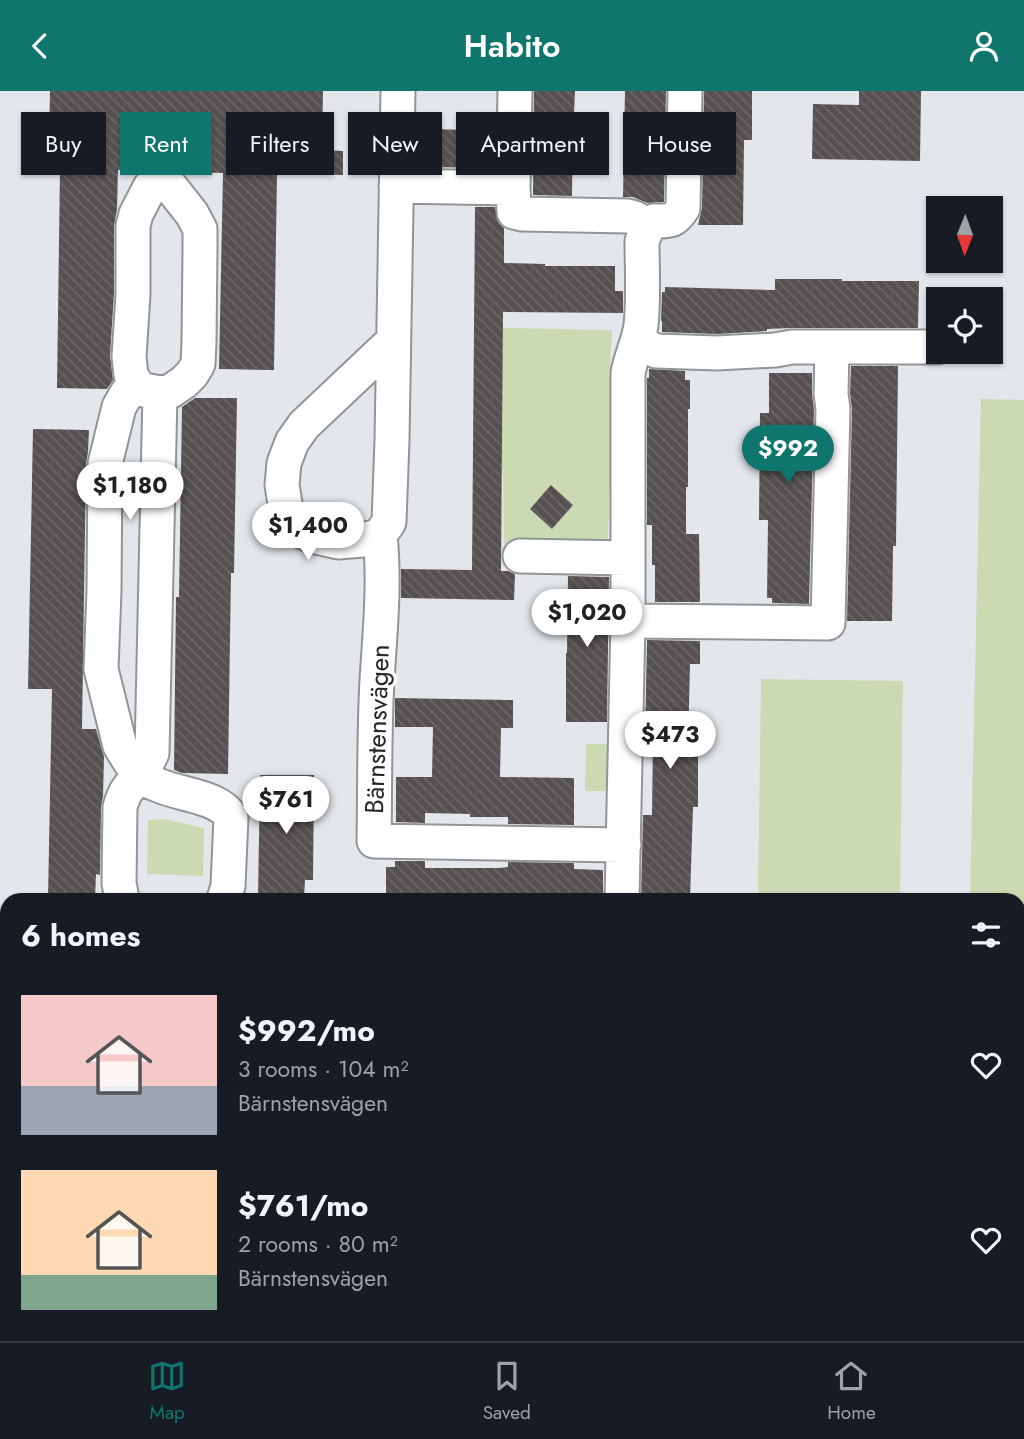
<!DOCTYPE html>
<meta charset="utf-8">
<style>
body{margin:0;font-family:Jost,sans-serif;background:#242831;color:#f1f3f6;height:100vh;display:flex;flex-direction:column;font-size:26px;white-space:nowrap}
*{box-sizing:border-box;margin:0}
p{font-size:23px;color:#9ea1a6}
.icon{flex:none;width:38px;height:38px;fill:none;stroke:currentColor;stroke-width:2;stroke-linecap:round;stroke-linejoin:round}
.map{position:relative;flex:1;overflow:hidden}
.sheet{position:absolute;left:0px;top:802px;width:1026px;height:450px;display:flex;flex-direction:column;background:#171b24;border-radius:21px 21px 0 0;box-shadow:0 2px 5px #0004}
.sheet>*{flex:none}
.hud{position:absolute;left:21px;top:21px;width:984px;height:63px;display:flex;gap:14px}
.needle{width:46px;rotate:181deg}
.fabs{position:absolute;left:926px;top:105px;display:grid;gap:14px}
.fabs a{display:grid;place-items:center;width:77px;height:77px;border-radius:0px;background:#171b24;box-shadow:0 2px 5px #0004;font-size:35px}
.price{position:absolute;translate:-50% -60px;padding:0 16px;border-radius:24px;background:#fff;color:#222;font-size:23px;line-height:46px;filter:drop-shadow(0 2px 4px #0008)}
.price::after{content:'';position:absolute;left:50%;top:42px;width:21px;height:16px;margin-left:-10px;background:inherit;clip-path:polygon(0 0,100% 0,50% 100%)}
.price.active{background:#0f766e;color:#fff}
ul{padding:0;list-style:none}
li{display:flex;align-items:center;gap:21px;height:175px;padding:0 21px}
li span{display:grid;place-items:center;flex:none;width:196px;height:140px;border-radius:0px;color:#555}
li>.icon{margin-inline-start:auto}
span .icon{width:84px;height:84px;fill:#fffc;stroke-width:1}
li b{font-size:30px}
h2{display:flex;justify-content:space-between;align-items:center;height:84px;padding:0 21px;font-size:30px}
.chip{padding:0 24px;border-radius:0px;background:#171b24;box-shadow:0 2px 5px #0004;font-size:24px;line-height:63px}
.chip.active{background:#0f766e;color:#fff}
header{display:flex;justify-content:space-between;align-items:center;height:91px;padding:0 21px;background:#0f766e;color:#fff;font-size:32px;font-weight:600}
.dock{display:flex;justify-content:space-around;align-items:center;height:98px;border-top:2px solid #363941;background:#171b24;font-size:19px;color:#9ea1a6}
.dock a{display:grid;justify-items:center;gap:4px}
.dock .active{color:#0f766e}
.map>svg:first-child{display:block}
.grass{fill:url(#grass-dots)}
.forest{fill:url(#forest-crowns)}
.park{fill:#cbdab2}
.building{fill:url(#building-back-hatch)}
.lines{fill:none;stroke-linecap:round;stroke-linejoin:round}
.minor-casing{stroke:#919598;stroke-width:37}
.minor{stroke:#fff;stroke-width:33}
.labels{text-anchor:middle;stroke-width:7;stroke-linejoin:round;paint-order:stroke}
.street-label{font-size:26px;fill:#252728;stroke:#fff}
</style>
<header><svg class="icon" aria-label="back" viewBox="0 0 24 24"><path d="M15 5l-7 7 7 7"/></svg>Habito<svg class="icon" aria-label="person" viewBox="0 0 24 24"><circle cx="12" cy="8" r="4"/><path d="M4 21q1-7 8-7t8 7"/></svg></header>
<div class="map">
<svg width="1024" height="1250" viewBox="0 0 1024 1250">
<defs>
<pattern id="grass-dots" width="8" height="8" patternUnits="userSpaceOnUse" patternTransform="scale(1.75)"><rect width="8" height="8" fill="#cbdab2"/><path d="M2 2h.1M6 6h.1" fill="none" stroke="#aebb99" stroke-width="1.8" stroke-linecap="round"/></pattern>
<pattern id="forest-crowns" width="20" height="18" patternUnits="userSpaceOnUse" patternTransform="scale(1.75)"><rect width="20" height="18" fill="#cbdab2"/><path d="M2 6a3 3 0 1 1 6 0M12 15a3 3 0 1 1 6 0" fill="none" stroke="#aebb99"/></pattern>
<pattern id="building-back-hatch" width="6" height="6" patternUnits="userSpaceOnUse" patternTransform="scale(1.75)"><rect width="6" height="6" fill="#565150"/><path d="M-1 5l2 2M0 0l6 6M5-1l2 2" fill="none" stroke="#6b6766"/></pattern>
</defs>
<rect width="100%" height="100%" fill="#e3e7eb"/>
<path class="grass" d="M7,1064V1229L5,1230V1250H0V1068Z
M640,1244H729V1250H640Z
M800,1244H943V1248L941,1250H800Z"/>
<path class="forest" d="M1024,881V997H1018V884Z
M0,889H7V1064L0,1068Z"/>
<path class="park" d="M502,237L612,239L610,275V392L608,448L605,453L542,461H504L503,380L502,379Z
M981,308L1024,309V860L1019,862L1018,808H970Z
M761,588L903,590L900,808H758Z
M586,653H616L615,700H585Z
M163,728L204,737L203,785L147,783L148,729Z"/>
<path class="building" d="M50,0H323L322,59L343,60V84L277,83L274,279L219,278L223,82L183,81L172,71L163,66L153,67L145,72L139,79H118L117,118L114,135V202L110,265L113,289L107,298L57,297L60,78H40V54H49Z
M534,0H575L574,23H573L572,105L533,104Z
M625,0H666L664,111L647,112L633,106H623Z
M704,0H752V49H744L743,134H698L702,117Z
M859,0H921L920,70L812,68L813,13L859,14Z
M434,38L495,40L494,77L425,76L426,46H434Z
M475,116H495L499,132L504,137V172L545,173V175H615V200H623V222L503,221L501,480H508L515,483L514,509L401,507V478L472,479Z
M775,188H842V190H919L918,237H792L767,238V240L717,243L662,241V230H661L662,201H665V196L775,199Z
M851,275H898L896,455H893L892,530H847L852,318L850,302Z
M649,278L685,280V289H690V318H688V396H686V443H699L700,511H655V474H652V434H647V287H649Z
M769,282H812V303L814,319L809,513L772,512V507H767L768,429H759L760,322H769Z
M195,307H237L234,482H231L228,683L182,682L174,679L176,506H179L182,316Z
M33,338L89,339L88,361L86,373L82,638H96L104,666L103,705L101,716L100,784L96,783L95,808H48L52,598H28Z
M551,394L573,414L552,438L530,418Z
M568,485L609,486L607,631H566V562H567Z
M647,549L700,550V573H690L688,654H698V716H693L690,808H641L643,724H652L653,644H645Z
M395,607L513,609V637H501L500,686L574,687V734L508,733V726H470V723L425,722V732L396,731V686H432L433,636H395Z
M260,684H314L313,789H305L304,808H258Z
M395,770H425V777H499L508,776V771L574,772V778L603,779V808H386V776H395Z"/>
<g class="lines">
<defs>
<path id="minor" d="M515,0L513,97L514,121L522,123L628,125L635,127L647,138
M159,85L170,95L192,123L200,138V157L199,251L198,273L192,283L184,291L171,300L160,302L144,299L137,294L131,284L129,266L133,203V135L136,123L150,96Z
M396,95L513,97
M638,247L646,255L656,260L717,262L775,259L792,256H938
M393,250L304,334L292,351L284,372L282,394L287,425L296,438L312,445L338,451L363,449L380,444L389,431L392,349L398,0
M137,294L127,302L119,316L105,373L104,500L101,578L120,655L140,687L152,662L160,302
M380,444C385,493 380,540 377,589C374,642 375,697 374,750L624,754
M520,465L627,467
M628,530L828,532L833,318L831,303L832,257
M122,808L119,792L120,716C124,702 128,695 140,687C149,690 157,694 166,697C186,704 220,707 231,726L228,795L224,808
M622,808L628,530V282C631,265 639,250 641,234C644,206 642,177 642,150L647,138L654,130C670,130 674,131 683,117L685,0
M181,1244V1250
M81,1250L84,1244"/>
</defs>
<use href="#minor" class="minor-casing"/>
<use href="#minor" class="minor"/>
</g>
<g class="labels">
<g class="street-label">
<text transform="translate(377 638) rotate(-88)" y="9">Bärnstensvägen</text>
</g>
</g>
</svg>
<div class="fabs">
<a><svg class="needle" viewBox="-14 -14 28 28"><path d="M0-13l5 13h-10z" fill="#e53935"/><path d="M0 13l5-13h-10z" fill="#9ea1a6"/></svg></a>
<a><svg class="icon" aria-label="locate" viewBox="0 0 24 24"><circle cx="12" cy="12" r="6"/><path d="M12 2v4M12 18v4M2 12h4M18 12h4"/></svg></a>
</div>
<b class="price active" style="left:788px;top:394px">$992</b>
<b class="price" style="left:130px;top:431px">$1,180</b>
<b class="price" style="left:308px;top:471px">$1,400</b>
<b class="price" style="left:587px;top:558px">$1,020</b>
<b class="price" style="left:670px;top:680px">$473</b>
<b class="price" style="left:286px;top:745px">$761</b>
<div class="hud">
<a class="chip">Buy</a>
<a class="chip active">Rent</a>
<a class="chip">Filters</a>
<a class="chip">New</a>
<a class="chip">Apartment</a>
<a class="chip">House</a>
</div>
<section class="sheet">
<h2>6 homes<svg class="icon" aria-label="filters" viewBox="0 0 24 24"><path d="M4 7h16M4 17h16"/><circle cx="9" cy="7" r="2"/><circle cx="15" cy="17" r="2"/></svg></h2>
<ul>
<li><span style="background:linear-gradient(#f6c9c9 65%,#9aa5b1 0)"><svg class="icon" aria-label="home" viewBox="0 0 24 24"><path d="M3 11l9-7 9 7M6 9v11h12V9"/></svg></span><div><b>$992/mo</b><p>3 rooms · 104 m²</p><p>Bärnstensvägen</p></div><svg class="icon" aria-label="heart" viewBox="0 0 24 24"><path d="M12 20l-8-8c-3-5 5-10 8-4 3-6 11-1 8 4z"/></svg></li>
<li><span style="background:linear-gradient(#ffd9b3 75%,#7fa58c 0)"><svg class="icon" aria-label="home" viewBox="0 0 24 24"><path d="M3 11l9-7 9 7M6 9v11h12V9"/></svg></span><div><b>$761/mo</b><p>2 rooms · 80 m²</p><p>Bärnstensvägen</p></div><svg class="icon" aria-label="heart" viewBox="0 0 24 24"><path d="M12 20l-8-8c-3-5 5-10 8-4 3-6 11-1 8 4z"/></svg></li>
</ul>
</section>
</div>
<nav class="dock">
<a class="active"><svg class="icon" aria-label="map" viewBox="0 0 24 24"><path d="M3 6l6-2 6 2 6-2v14l-6 2-6-2-6 2zM9 4v14M15 6v14"/></svg>Map</a>
<a><svg class="icon" aria-label="saved" viewBox="0 0 24 24"><path d="M7 4h10v16l-5-4-5 4z"/></svg>Saved</a>
<a><svg class="icon" aria-label="home" viewBox="0 0 24 24"><path d="M3 11l9-7 9 7M6 9v11h12V9"/></svg>Home</a>
</nav>
